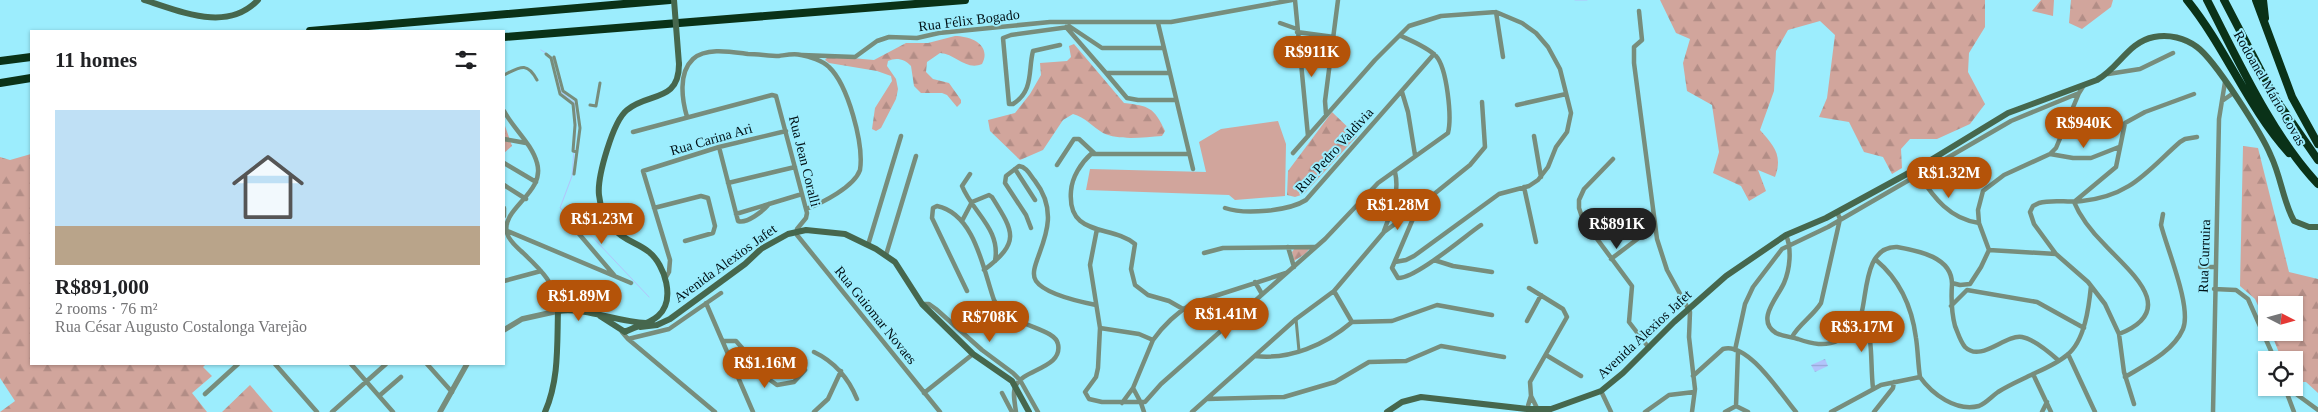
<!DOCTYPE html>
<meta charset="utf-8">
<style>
body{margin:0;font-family:"Times New Roman",serif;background:#f2f2f2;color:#202124;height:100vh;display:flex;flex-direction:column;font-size:19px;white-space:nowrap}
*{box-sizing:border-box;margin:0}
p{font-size:16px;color:#757577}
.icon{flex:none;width:28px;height:28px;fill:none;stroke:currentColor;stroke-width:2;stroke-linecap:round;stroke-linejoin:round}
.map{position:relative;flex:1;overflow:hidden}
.side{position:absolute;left:30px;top:30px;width:475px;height:335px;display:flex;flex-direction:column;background:#fff;border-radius:0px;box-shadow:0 1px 4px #0004}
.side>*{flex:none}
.needle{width:32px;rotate:96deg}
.controls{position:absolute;left:2258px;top:296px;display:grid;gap:10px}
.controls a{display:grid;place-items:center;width:45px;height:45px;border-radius:0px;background:#fff;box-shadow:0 1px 4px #0004;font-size:25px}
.price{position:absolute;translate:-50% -42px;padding:0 11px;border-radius:18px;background:#b45309;color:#fff;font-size:16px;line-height:32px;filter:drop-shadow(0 1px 2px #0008)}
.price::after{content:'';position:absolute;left:50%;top:30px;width:15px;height:11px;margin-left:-8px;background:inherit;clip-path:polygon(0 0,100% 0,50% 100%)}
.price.on{background:#222;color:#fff}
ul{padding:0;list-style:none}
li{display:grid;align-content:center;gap:10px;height:265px;padding:0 25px}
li+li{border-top:1px solid #e0e0e0}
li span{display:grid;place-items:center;height:155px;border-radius:0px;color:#555}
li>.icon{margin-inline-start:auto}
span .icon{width:90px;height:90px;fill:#fffc;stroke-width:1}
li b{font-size:21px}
h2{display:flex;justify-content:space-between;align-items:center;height:60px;padding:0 25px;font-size:21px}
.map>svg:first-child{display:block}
.green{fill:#d1a59c}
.forest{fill:url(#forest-firs)}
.water{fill:url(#water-rules)}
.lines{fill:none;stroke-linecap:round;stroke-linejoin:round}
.stream{stroke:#b2c4fb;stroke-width:1}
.pedestrian{stroke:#778d7c;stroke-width:3}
.minor{stroke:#778d7c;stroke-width:4.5}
.tertiary{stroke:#778d7c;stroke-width:5.5}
.secondary{stroke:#46674d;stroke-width:6}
.motorway{stroke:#0a3218;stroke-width:8}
.secondary-bridge{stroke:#46674d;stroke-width:6}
.labels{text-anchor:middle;stroke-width:4;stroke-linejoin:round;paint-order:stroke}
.street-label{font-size:14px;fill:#001116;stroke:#9cedfd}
</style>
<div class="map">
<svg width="2318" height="412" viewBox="0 0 2318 412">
<defs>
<pattern id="forest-firs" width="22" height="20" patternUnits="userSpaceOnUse" patternTransform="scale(1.25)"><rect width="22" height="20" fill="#d1a59c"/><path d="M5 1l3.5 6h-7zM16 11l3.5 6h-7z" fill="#b28d86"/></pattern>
<pattern id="water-rules" width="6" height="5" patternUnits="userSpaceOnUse" patternTransform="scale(1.25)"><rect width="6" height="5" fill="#b2c4fb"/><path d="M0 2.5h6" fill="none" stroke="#97a7d6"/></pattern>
</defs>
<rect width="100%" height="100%" fill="#9cedfd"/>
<path class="green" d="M1278,121L1286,144L1285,196L1235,200L1229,195L1086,190L1090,169L1206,172L1199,142L1221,129Z"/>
<path class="forest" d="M1660,0H1985V27L1969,53L1968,72L1985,104L1970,124L1937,139H1910L1901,149L1902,168L1892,174L1883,157L1864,152L1849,122L1819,117L1827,98L1835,35L1820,21L1788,30L1776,51L1774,91L1760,130C1774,146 1783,155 1775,177L1758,170L1766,191L1749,201L1741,186L1713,173L1719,152L1712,105L1687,91L1683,63L1690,39L1676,33Z
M2041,0H2054L2053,16L2032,11Z
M2071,0H2113L2111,7L2082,29L2069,23Z
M955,36C971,36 992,45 982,64C966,71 956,54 940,53L927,62L926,72L933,79L949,83L961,100V103L957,107L947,95L942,93H921L914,86L911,66C905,59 896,57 888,61L887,66L896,79L898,89L896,99L881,128L876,131L872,129L875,108L892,81L891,76L877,71L829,63L825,60L828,56L874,60L906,43H928Z
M1074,44L1124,103C1149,106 1154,107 1165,131L1162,136C1145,137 1119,141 1103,133C1093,127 1085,117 1073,114L1063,120L1043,150L1020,160L990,131L988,120L1015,113L1030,94L1041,75L1040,63L1067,61L1071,57L1069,46Z
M1332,112L1357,136L1304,194L1295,197L1287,195L1288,171Z
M504,123L512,146L504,153Z
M2243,146L2258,148L2289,272L2318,279V393L2306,382H2294V360H2282L2271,333L2294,332V305H2266V323L2255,299L2240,286Z
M31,154V364H206L203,367L212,376L192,393L207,412H0L15,401L0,378V157L10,160Z
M1295,248H1310L1305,254L1294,261L1292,252Z
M250,385L273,412H222Z"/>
<path class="water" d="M1825,359L1828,366L1815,372L1811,365Z"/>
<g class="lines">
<path class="stream" d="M1575,0H1587
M541,50L546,53
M557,76L561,92L574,102L576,120
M576,124L572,176L560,208L582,226L649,297"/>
<path class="pedestrian" d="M546,54L551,58L560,94L573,104L575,125L573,151L577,152
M554,57L563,91L576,100L580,128L574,174
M504,75C520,67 527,61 537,80
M590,105L596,106L600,83
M1296,319L1299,351"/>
<path class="minor" d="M1295,0L1308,136
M1639,11L1642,40L1634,47V63L1657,239L1667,270L1690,312L1689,337L1695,389L1692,412
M1496,12L1503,57
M1158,23L1193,169
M1280,23L1297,29
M1069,26L1102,48H1163
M1066,27L1106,73H1169
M1297,32L1334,37
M1060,45L1033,51C1028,70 1034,91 1013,104H1009L1003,38L1011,35L1069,27
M802,55L855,57L877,41L889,37L917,38L939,33L1050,22H1171L1292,0
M1106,73L1127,98L1138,100H1176
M2108,74L2140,69L2173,53
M1402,92L1408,112L1415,155
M2222,101L2232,94
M1517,105L1566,94
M504,111C513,128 532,144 537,163C546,193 500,209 507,233C509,241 516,246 521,251C541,270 556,283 558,311
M1326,114L1325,101L1338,0
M687,117C682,100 678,73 693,59C706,47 732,52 748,54C758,54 769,56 779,56C786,55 794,53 801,55C809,56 823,61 829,67C848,85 864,144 860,170C854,187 822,203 806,209
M633,132L772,95L776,96L807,213L806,218L797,229V235L940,412
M1534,136L1541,177
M504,139L526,143
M719,147L738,221C747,224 763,211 769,204
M1293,153L1375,60L1409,26L1441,16L1496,12L1522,23L1536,33L1548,47L1560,69L1571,113L1567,132L1556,147L1548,167L1538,180L1529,186L1499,194L1414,256L1406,260L1395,262
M2050,154L2073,158H2091L2119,147
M1613,159L1584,189L1579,200V208L1583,220L1632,286L1629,322L1649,348
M504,163L536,182
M1057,165L1074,139H1079L1094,153
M1015,169L1035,200
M970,174L962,186C973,213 1001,229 995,261
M1919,175C1934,198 1950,219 1979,223
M728,183L795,167
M504,185L526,199
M1524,187L1536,242
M1418,207L1392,268L1398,278C1415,279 1465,236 1481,225
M504,208V216
M654,208L701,196L708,198L715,226L713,233L685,241
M1225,208C1245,215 1289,211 1306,200L1434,54
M736,214L802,194
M962,221L972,202L989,195L992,197C1014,232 1021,242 984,270
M574,228L614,275
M1031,228L1026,215L1005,183L1006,176L1019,166C1027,167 1030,175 1035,181C1069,225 1024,264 1036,281C1045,294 1081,302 1096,305
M1097,229L1090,265L1100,328L1098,368L1096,377L1085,392L1089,399L1102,402H1145L1161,384L1325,239L1378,183L1448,133C1452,117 1447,68 1436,56C1427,47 1412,41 1401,36
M505,230L631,283
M1384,231C1391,211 1400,193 1395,172
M1786,235C1792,249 1790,269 1784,283C1778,297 1755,320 1776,333C1782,336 1791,337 1798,339C1812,344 1825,347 1839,340C1849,335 1859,322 1862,311C1867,290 1866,246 1897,247C1919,251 1952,257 1952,284C1951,299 1951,311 1955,326C1958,333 1960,341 1965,347C1981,363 2005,334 2022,337C2034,339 2049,352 2058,360
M868,245L901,136
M1288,247L1294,267
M1989,250L2056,254
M1204,253L1223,248L1315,247
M886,255L916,156
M1611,259L1644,234
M1434,260L1453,266L1492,272
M1876,260C1900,280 1912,307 1916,338C1918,351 1918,364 1920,377
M2200,267H2215
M665,279L669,272L670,260L643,171L719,147L786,131
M504,281L541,271
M1255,282L1262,294
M1952,283L1960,285L1970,284L1981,267L1989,250L1979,223L1978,210L1983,191L2004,175L2050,154L2056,148L2079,93
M1529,288L1563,309L1567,317L1530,382L1531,396L1538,410
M2214,289L2236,290L2248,299L2275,360
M967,291L932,218L933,208L937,206C975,214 983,269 994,300C1006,326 1055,327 1058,344C1063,368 1024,369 1016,385C1012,392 1015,404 1016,412
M1334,291L1352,322
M706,303L753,412
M922,304H929L936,309L982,350L1013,373L1020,380L1038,412
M1951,306L1967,290L2037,302L2084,328
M1183,309L1169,301L1148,295L1135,285L1131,269L1135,244C1111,224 1067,238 1071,191C1072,177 1081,163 1091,154H1189
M579,311L584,288
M1862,312C1874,335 1870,363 1873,388
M1527,321L1541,295
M1352,322L1392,321L1437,305L1492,315
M1100,328L1139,334L1153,340
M622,332L628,339L715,412
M2119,334C2180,310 2130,272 2105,245C2092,232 2081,219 2074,202L2116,167L2125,123L2145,112L2194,94
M1792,337C1799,324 1813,316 1821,303L1840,219L1837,212
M628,339L669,329L721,293
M724,341H736L770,380L777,385L794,382L805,370
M1735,350L1745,304L1753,287L1782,249L1828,227L2011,121L2079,93L2084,85
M814,352C835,362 848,377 857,399
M2068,354L2095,412
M1546,355L1581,376
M1255,356C1290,360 1325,345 1352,322
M275,364L317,412
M351,364L393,412
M427,364L452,392
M2033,374C2044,369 2058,363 2067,355C2085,341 2089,306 2091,286
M1693,376L1723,349C1748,341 1782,396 1796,412
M2125,377C2145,365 2173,352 2183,329C2192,307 2167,249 2161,225L2163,214
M2285,388L2294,412
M2288,388L2318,410
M1601,391L1611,412
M924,393L973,354
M1002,393L1012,412
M205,394L238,364
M379,396L401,377
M1207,399L1284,397L1335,382L1369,362L1406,361L1441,346L1504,357
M1122,403L1133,388
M2134,404L2124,372L2119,334L2105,304L2088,282L2056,254L2034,224L2030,212L2033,206L2039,203C2053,199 2068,203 2082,201C2131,196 2147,171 2180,142L2185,139L2197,137
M1736,406L1738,351
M1527,409L1531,396
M332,412L386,364
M814,412L828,399L841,371
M1144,412L1141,403L1133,388L1153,340C1163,326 1178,312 1193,303L1286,273
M1192,412L1296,319L1334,291L1384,232L1418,207L1470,165L1485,147L1482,102
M1645,412L1669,395L1694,392
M1725,412L1736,406L1748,412
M1831,412L1881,385L1920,377C1932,394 1956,412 1979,406C1986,403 1991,397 1998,392C2009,385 2021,380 2033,374L2051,412
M1874,412L1893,388L1894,382
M2042,412L2047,402
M2213,412L2219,119L2225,82"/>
<path class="tertiary" d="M504,330L522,319L558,311
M440,412L467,364"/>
<path class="secondary" d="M144,0C180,11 227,33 258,0
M600,316L625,332C635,326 648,325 658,316C676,300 665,265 649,252C638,243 623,240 614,229C606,220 600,207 599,195C597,177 613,121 627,110C648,92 679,103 679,64
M640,327L657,325L670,319L745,264L761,249L788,234L806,230L845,234L876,249L895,262L922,304L973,354L1012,381L1029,412
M545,412C559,380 557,346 558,311C586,307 617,322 646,323
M1387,412L1402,402L1421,397L1527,409H1551L1601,391L1623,373L1674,322L1726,276L1786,235L1826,218L1916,169L2008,113L2097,80C2119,68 2128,42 2154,37C2169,34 2185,38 2197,47C2215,60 2262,134 2271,156C2281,177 2283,201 2294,221L2309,227H2318"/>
<path class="motorway" d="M2187,0C2226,48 2248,108 2289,153
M2207,0C2237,58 2273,137 2318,184
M2224,0L2275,98L2318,160
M2256,0L2292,97L2318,144
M2263,0L2265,18
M310,31L670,0
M504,37L965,0
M0,61L31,57
M0,83L31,78"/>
<path class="secondary-bridge" d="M674,0L679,64"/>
</g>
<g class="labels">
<g class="street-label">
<text transform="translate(969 20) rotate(-7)" y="5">Rua Félix Bogado</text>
<text transform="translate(2270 88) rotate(60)" y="5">Rodoanel Mário Covas</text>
<text transform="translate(711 139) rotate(-16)" y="5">Rua Carina Ari</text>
<text transform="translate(1334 150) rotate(-48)" y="5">Rua Pedro Valdivia</text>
<text transform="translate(805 161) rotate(76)" y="5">Rua Jean Coralli</text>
<text transform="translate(2204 256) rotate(-88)" y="5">Rua Curruira</text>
<text transform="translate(725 263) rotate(-36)" y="5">Avenida Alexios Jafet</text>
<text transform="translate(876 315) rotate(51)" y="5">Rua Guiomar Novaes</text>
<text transform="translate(1644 334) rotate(-43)" y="5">Avenida Alexios Jafet</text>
</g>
</g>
</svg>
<div class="controls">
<a><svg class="needle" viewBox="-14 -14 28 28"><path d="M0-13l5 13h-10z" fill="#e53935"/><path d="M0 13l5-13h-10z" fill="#757577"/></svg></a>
<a><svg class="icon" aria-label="locate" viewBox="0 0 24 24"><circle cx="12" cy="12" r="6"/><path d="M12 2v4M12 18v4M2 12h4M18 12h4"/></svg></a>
</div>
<b class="price" style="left:1312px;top:78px">R$911K</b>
<b class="price" style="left:2084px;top:149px">R$940K</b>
<b class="price" style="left:1949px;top:199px">R$1.32M</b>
<b class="price" style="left:1398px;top:231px">R$1.28M</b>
<b class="price" style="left:602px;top:245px">R$1.23M</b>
<b class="price on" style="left:1617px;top:250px">R$891K</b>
<b class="price" style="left:579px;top:322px">R$1.89M</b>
<b class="price" style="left:1226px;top:340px">R$1.41M</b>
<b class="price" style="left:990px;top:343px">R$708K</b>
<b class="price" style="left:1862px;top:353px">R$3.17M</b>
<b class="price" style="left:765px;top:389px">R$1.16M</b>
<section class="side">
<h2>11 homes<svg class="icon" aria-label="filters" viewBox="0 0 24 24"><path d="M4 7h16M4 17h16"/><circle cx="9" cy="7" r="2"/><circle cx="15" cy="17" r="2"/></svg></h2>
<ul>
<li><span style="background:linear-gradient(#bfe0f5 75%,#b9a48a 0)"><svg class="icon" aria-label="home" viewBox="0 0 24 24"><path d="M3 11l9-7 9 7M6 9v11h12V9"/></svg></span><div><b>R$891,000</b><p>2 rooms · 76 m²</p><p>Rua César Augusto Costalonga Varejão</p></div></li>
</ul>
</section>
</div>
